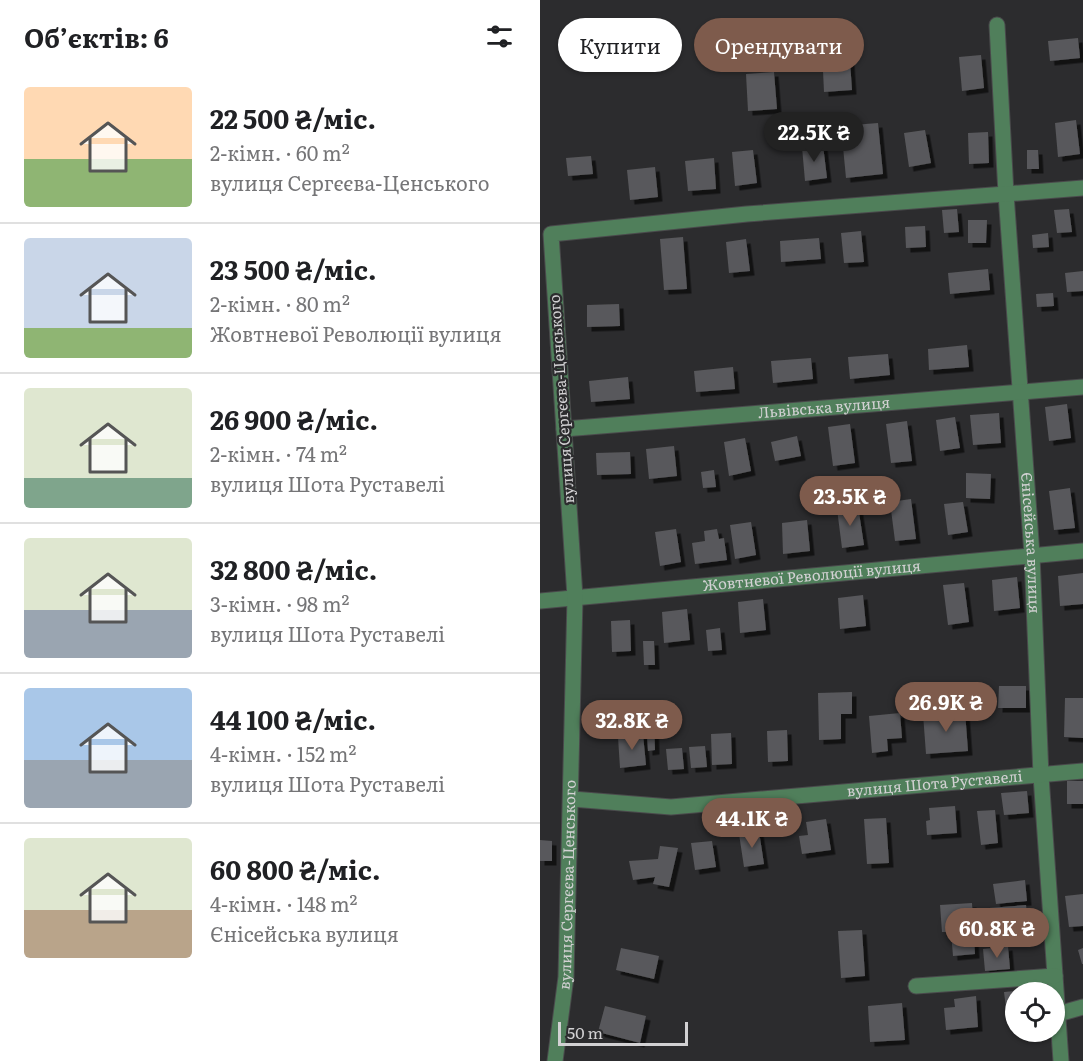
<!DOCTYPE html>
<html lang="uk">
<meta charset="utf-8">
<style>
body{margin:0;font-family:Literata,serif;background:#f6f6f6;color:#202124;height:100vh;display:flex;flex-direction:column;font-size:22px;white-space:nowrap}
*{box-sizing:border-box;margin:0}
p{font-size:20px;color:#757577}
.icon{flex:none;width:33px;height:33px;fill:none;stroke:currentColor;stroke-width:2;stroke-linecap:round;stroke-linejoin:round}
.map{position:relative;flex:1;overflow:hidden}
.drawer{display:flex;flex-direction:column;background:#fff;width:540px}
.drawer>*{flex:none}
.guide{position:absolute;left:18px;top:18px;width:435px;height:54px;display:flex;gap:12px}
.buttons{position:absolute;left:465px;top:982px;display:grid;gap:12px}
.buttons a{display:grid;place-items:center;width:60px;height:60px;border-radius:50%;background:#fff;box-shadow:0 2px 4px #0004;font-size:30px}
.scale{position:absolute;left:18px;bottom:15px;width:130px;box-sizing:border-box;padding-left:6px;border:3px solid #d2d1d3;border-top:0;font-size:16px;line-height:21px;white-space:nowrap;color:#d2d1d3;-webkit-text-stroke:4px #2c2c2e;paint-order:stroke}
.price{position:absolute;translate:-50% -51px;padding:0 14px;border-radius:21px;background:#7e5b4c;color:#fff;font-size:20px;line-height:39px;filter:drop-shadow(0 2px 3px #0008)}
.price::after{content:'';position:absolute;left:50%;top:36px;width:18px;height:14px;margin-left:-9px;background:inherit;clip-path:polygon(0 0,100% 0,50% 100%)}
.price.on{background:#222;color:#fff}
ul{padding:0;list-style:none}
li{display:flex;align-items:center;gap:18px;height:150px;padding:0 24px}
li+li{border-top:2px solid #e0e0e0}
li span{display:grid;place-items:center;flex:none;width:168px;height:120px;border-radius:6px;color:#555}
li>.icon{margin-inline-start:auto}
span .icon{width:72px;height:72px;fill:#fffc;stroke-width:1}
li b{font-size:26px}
h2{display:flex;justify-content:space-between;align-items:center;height:72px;padding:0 24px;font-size:26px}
.chip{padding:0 21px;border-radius:27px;background:#fff;box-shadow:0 2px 4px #0004;font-size:21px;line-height:54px}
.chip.on{background:#7e5b4c;color:#fff}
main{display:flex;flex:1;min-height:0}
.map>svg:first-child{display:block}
.building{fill:#58585b;filter:url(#shadow)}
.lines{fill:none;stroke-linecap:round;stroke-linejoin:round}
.minor-casing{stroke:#4a4a4c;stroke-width:17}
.minor{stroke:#507f5b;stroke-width:15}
.labels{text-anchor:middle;stroke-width:4.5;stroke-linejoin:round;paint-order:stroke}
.street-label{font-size:15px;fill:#d2d1d3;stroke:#2c2c2e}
</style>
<main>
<section class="drawer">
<h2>Об’єктів: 6<svg class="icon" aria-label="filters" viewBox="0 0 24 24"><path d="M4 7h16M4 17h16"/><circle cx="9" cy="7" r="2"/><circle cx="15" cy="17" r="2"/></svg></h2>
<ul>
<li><span style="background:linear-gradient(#ffd9b3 60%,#8fb573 0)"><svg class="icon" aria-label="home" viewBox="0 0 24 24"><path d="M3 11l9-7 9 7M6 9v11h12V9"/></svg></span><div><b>22 500 ₴/міс.</b><p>2-кімн. · 60 m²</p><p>вулиця Сергєєва-Ценського</p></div></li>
<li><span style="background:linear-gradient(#c9d6e8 75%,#8fb573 0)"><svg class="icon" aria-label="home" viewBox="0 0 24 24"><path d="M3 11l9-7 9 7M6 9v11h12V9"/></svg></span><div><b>23 500 ₴/міс.</b><p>2-кімн. · 80 m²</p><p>Жовтневої Революції вулиця</p></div></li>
<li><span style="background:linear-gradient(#dfe7d0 75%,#7fa58c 0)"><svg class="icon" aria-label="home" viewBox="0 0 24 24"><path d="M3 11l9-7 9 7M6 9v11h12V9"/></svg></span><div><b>26 900 ₴/міс.</b><p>2-кімн. · 74 m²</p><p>вулиця Шота Руставелі</p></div></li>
<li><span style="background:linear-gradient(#dfe7d0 60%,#9aa5b1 0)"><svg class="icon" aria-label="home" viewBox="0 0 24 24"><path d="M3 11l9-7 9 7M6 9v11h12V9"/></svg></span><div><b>32 800 ₴/міс.</b><p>3-кімн. · 98 m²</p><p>вулиця Шота Руставелі</p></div></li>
<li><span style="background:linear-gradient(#a9c7e8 60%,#9aa5b1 0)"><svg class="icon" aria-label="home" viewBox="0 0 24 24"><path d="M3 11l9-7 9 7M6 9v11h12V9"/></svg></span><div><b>44 100 ₴/міс.</b><p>4-кімн. · 152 m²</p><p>вулиця Шота Руставелі</p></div></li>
<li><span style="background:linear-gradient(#dfe7d0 60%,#b9a48a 0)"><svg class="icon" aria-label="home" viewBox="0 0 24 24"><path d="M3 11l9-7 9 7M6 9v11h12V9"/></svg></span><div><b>60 800 ₴/міс.</b><p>4-кімн. · 148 m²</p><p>Єнісейська вулиця</p></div></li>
</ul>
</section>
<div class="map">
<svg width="543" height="1061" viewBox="0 0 543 1061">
<defs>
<filter id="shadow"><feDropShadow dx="4.5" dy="4.5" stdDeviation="0" flood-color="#0009"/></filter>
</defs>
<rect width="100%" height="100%" fill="#2c2c2e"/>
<path class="building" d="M538,38L540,58L510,61L508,41Z
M309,47L312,90L284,92L282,49Z
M441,55L444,88L422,91L419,57Z
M234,72L237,109L208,111L206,74Z
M536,120L540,154L518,157L515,123Z
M338,123L343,174L306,178L301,126Z
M385,130L391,163L369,167L364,133Z
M448,132L449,163L429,164L428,133Z
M283,145L287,178L265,181L262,147Z
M213,150L217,183L195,186L192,152Z
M487,150H498L499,169H487Z
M51,156L53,174L28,176L26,158Z
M174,158L176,189L148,191L145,161Z
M115,167L118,197L90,200L87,170Z
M417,209L419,232L404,233L402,210Z
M529,209L532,232L517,233L514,210Z
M428,220H447L446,243H428Z
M385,226L386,247L366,248L365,227Z
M321,231L324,262L304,263L301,233Z
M508,233L509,247L493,248L492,235Z
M143,237L147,289L124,290L120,239Z
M279,238L281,259L241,262L240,241Z
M206,239L210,271L189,273L186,242Z
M448,269L450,290L410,294L408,273Z
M543,271V291L527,292L525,273Z
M513,293L514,306L497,307L496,294Z
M79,304L80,326L47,327V305Z
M427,345L429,367L389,370L388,349Z
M348,354L350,375L310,379L308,357Z
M271,358L273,379L233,383L231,361Z
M193,367L195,389L156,392L154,371Z
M88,377L90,399L51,402L49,381Z
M527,404L531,438L509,441L505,407Z
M459,413L461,443L433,445L430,415Z
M415,417L420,448L400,451L396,420Z
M367,421L372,461L351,463L346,424Z
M310,424L315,463L293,466L288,427Z
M257,436L261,456L235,461L231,442Z
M205,438L211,471L189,476L184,442Z
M134,446L137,476L109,479L106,449Z
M90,452L91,474L57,475L56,453Z
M174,470L176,487L163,488L161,472Z
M426,473L451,474L450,499L426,498Z
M530,488L535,528L514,530L509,491Z
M371,499L376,539L355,541L350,502Z
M423,502L428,532L408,535L404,504Z
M318,506L324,545L302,548L297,509Z
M267,520L270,551L243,554L242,523Z
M211,522L216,555L195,559L190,525Z
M136,529L141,562L120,566L115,532Z
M177,529L179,539L184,538L187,560L155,564L152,543L165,541L164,531Z
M543,573V604L520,606L518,576Z
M477,577L480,608L454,611L452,580Z
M424,583L429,622L408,625L403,585Z
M323,595L326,626L300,629L298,598Z
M223,599L226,630L200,633L198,602Z
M147,609L150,640L124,643L122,612Z
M90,620L91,651L72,652L71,621Z
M180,628L182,650L168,651L166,630Z
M103,641H114L115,665H104Z
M459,686H486V708H458Z
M312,692V714H301V739L279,740L278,693Z
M525,698H543V738L524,737Z
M425,711L428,751L386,754L383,714Z
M360,713L362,738L347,739L348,751L332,753L329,716Z
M106,719H114L115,750L108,751Z
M247,730L248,761L228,762L227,731Z
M191,733L192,764L172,765L171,734Z
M103,734L106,765L80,768L78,737Z
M165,746L167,767L151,768L149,747Z
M142,748L144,769L128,770L126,749Z
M527,781H543V804H527Z
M487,791L489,813L464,815L461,793Z
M415,806L417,833L387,835L386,821L390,820L389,808Z
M455,810L458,843L441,845L437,811Z
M346,818L349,863L327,864L324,819Z
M286,819L291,850L262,854L259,836L268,835L266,822Z
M219,831L224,864L204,867L199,834Z
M0,840L12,841V861H0Z
M172,841L176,867L155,870L151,843Z
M120,846L138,848L129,887L113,884L115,877L93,880L89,861L118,859Z
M485,880L487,901L456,904L453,884Z
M543,894V926L529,927L525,896Z
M432,903L435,954L413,956L411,932H402L400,905Z
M486,905L489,935L465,937L463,919L450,921L449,908Z
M322,930L325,976L301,978L298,931Z
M468,946L470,969L445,971L443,949Z
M81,948L119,956L114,979L76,970Z
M543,948V964H542L538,950Z
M495,989V993H476V1015L467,1016L464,992Z
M436,996L438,1027L406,1030L404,1008L415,1007L414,999Z
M362,1003L365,1040L330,1042L328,1006Z
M65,1006L106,1016L100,1043L58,1032Z"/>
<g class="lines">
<defs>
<g id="minor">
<path id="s1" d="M457,25L466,194L492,555L501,776L521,1061"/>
<path id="s2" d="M24,429L543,387"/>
<path id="s3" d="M0,601L543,551"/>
<path id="s4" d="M32,799L131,807L543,771"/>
<path d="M376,986L515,976"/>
<path d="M518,1014L543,1007"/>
<path id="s5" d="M15,1061L26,977L35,597L11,234L207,214L543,188"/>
</g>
</defs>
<use href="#minor" class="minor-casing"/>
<use href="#minor" class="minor"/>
</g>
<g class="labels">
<g class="street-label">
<text transform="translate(22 399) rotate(-94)" y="5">вулиця Сергєєва-Ценського</text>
<text dy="5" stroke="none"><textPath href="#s2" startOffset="261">Львівська вулиця</textPath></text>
<text dy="5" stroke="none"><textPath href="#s1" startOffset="519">Єнісейська вулиця</textPath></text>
<text dy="5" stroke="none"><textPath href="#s3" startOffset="273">Жовтневої Революції вулиця</textPath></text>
<text dy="5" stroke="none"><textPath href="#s4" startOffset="364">вулиця Шота Руставелі</textPath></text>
<text dy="5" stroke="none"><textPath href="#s5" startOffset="177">вулиця Сергєєва-Ценського</textPath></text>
</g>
</g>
</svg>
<div class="buttons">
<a><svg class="icon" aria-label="locate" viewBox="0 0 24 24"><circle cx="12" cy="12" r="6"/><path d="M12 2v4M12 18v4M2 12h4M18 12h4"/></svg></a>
</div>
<div class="scale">50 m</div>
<b class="price on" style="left:274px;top:163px">22.5K ₴</b>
<b class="price" style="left:310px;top:527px">23.5K ₴</b>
<b class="price" style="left:406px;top:733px">26.9K ₴</b>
<b class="price" style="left:92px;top:751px">32.8K ₴</b>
<b class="price" style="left:212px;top:849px">44.1K ₴</b>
<b class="price" style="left:457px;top:959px">60.8K ₴</b>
<div class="guide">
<a class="chip">Купити</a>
<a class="chip on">Орендувати</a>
</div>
</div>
</main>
